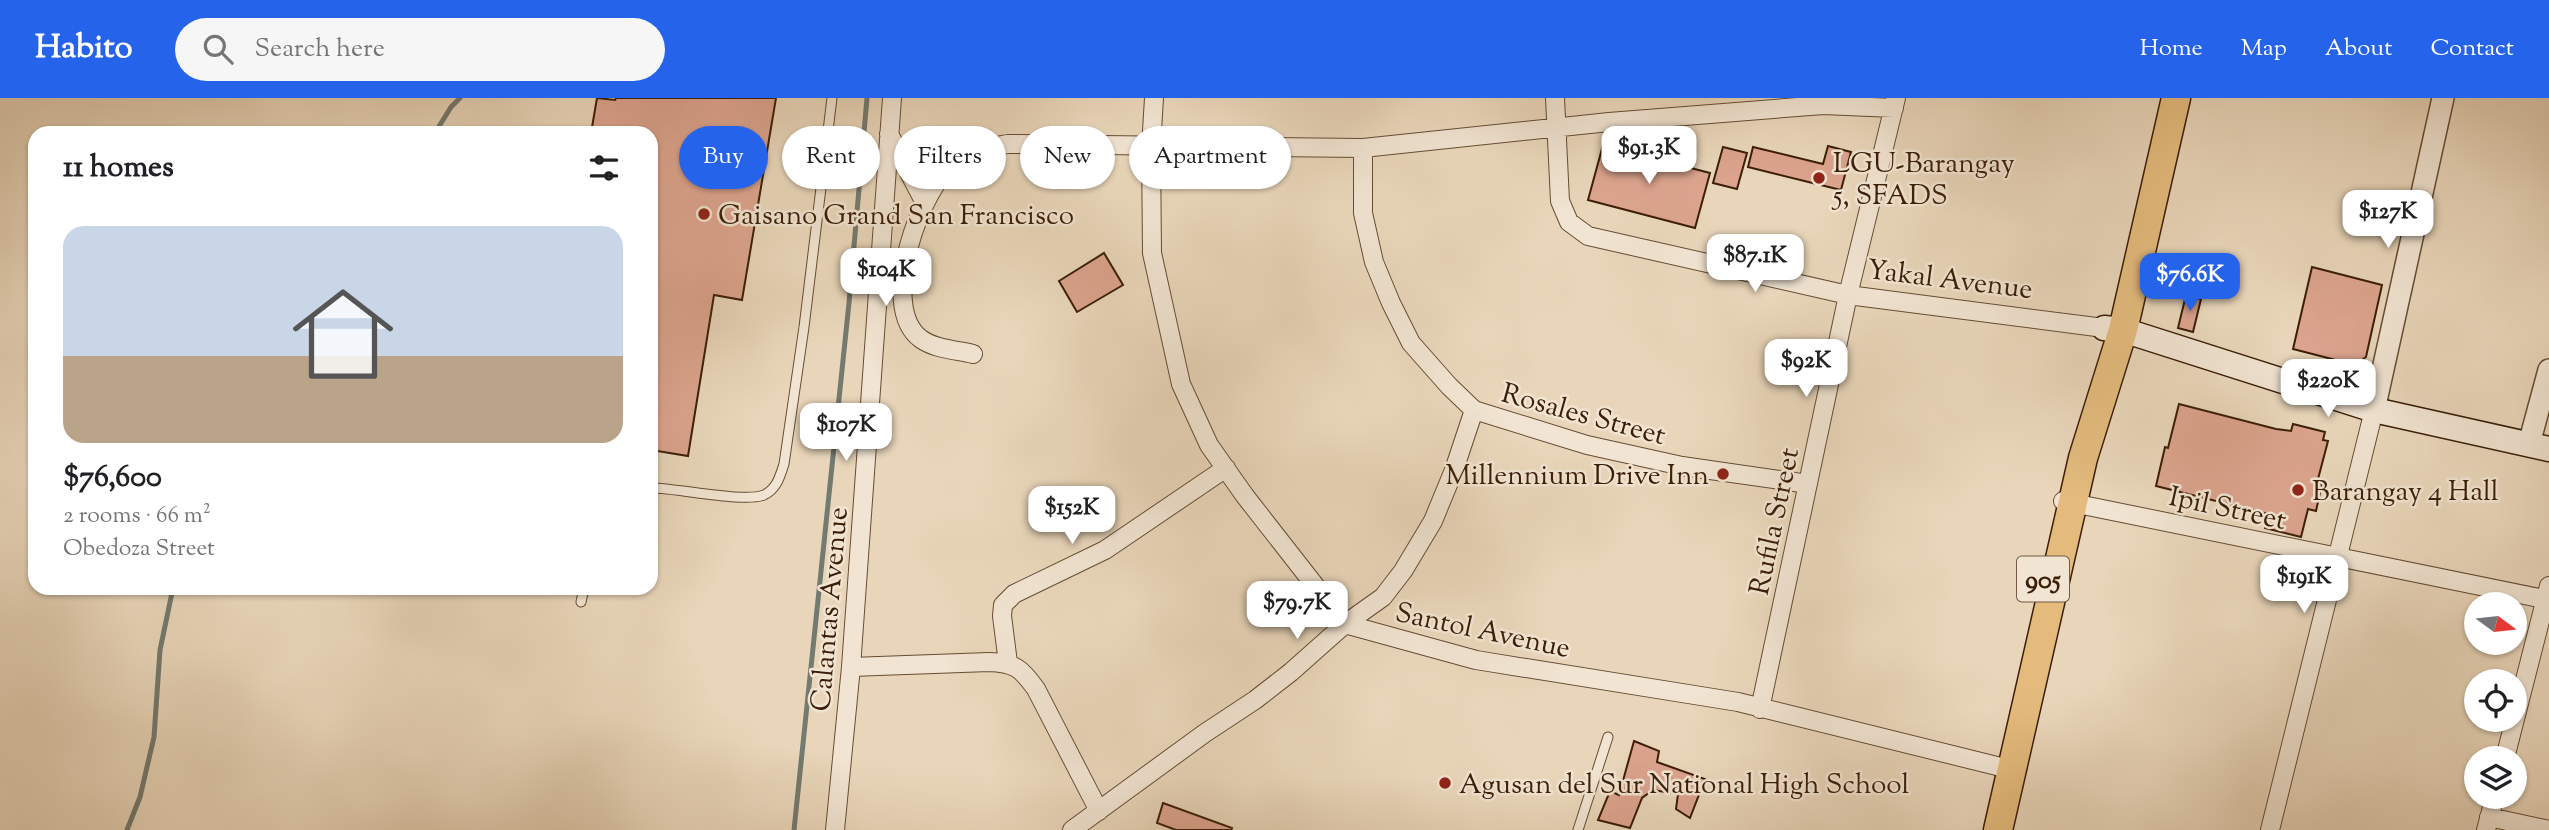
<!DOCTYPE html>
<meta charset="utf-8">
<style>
body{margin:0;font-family:"Sorts Mill Goudy",serif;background:#f6f6f6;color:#202124;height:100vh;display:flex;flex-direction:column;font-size:26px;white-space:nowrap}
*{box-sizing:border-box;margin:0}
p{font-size:23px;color:#757577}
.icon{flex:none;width:38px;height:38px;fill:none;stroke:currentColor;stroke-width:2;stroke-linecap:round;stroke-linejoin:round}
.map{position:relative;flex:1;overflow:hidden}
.side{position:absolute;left:28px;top:28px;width:630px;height:469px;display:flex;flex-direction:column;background:#fff;border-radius:21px;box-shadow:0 2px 5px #0004}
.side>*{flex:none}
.guide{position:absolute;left:679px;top:28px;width:665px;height:63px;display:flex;gap:14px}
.needle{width:46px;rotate:105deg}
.fabs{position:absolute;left:2464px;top:494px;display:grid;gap:14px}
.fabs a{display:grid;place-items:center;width:63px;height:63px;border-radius:50%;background:#fff;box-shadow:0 2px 5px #0004;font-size:35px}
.price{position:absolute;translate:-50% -60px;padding:0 16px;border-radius:14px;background:#fff;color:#222;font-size:23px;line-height:46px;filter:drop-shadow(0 2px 4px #0008)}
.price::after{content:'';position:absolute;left:50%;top:42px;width:21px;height:16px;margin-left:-10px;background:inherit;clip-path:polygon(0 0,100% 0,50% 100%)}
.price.active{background:#2563eb;color:#fff}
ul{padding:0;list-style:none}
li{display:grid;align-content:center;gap:14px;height:371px;padding:0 35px}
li+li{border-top:2px solid #e0e0e0}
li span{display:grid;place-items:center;height:217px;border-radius:21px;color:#555}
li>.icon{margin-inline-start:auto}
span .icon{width:126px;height:126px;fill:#fffc;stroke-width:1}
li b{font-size:30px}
h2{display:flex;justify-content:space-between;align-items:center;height:84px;padding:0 35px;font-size:30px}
.tag{padding:0 24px;border-radius:32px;background:#fff;box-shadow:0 2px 5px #0004;font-size:24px;line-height:63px}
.tag.active{background:#2563eb;color:#fff}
header{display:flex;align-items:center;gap:42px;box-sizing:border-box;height:98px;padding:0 35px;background:#2563eb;color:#fff}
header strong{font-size:33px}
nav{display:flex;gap:38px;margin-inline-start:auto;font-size:24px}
.search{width:490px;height:63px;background:#f6f6f6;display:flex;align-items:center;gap:18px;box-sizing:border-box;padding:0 24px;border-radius:38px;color:#757577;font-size:26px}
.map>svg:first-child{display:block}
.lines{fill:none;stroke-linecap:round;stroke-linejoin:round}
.stream{stroke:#737a6f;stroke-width:5}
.building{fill:#dca48e;stroke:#3b1e06;stroke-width:2}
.service-casing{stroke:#664c33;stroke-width:11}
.minor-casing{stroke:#664c33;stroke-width:20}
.tertiary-casing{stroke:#664c33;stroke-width:24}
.secondary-casing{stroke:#3b1e06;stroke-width:27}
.primary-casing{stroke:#3b1e06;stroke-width:31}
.service{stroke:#f1e4d2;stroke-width:9}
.minor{stroke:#f1e4d2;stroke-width:18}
.tertiary{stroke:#f1e4d2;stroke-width:21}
.secondary{stroke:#f1e4d2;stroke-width:24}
.primary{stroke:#e4bb7d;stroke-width:28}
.poi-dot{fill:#8f2418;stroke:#f1e4d2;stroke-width:2.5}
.labels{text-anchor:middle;stroke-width:5;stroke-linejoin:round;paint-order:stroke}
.shield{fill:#f1e4d2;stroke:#725943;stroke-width:2}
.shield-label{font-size:26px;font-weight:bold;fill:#3b1e06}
.poi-label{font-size:28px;fill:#3b1e06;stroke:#f1e4d2;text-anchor:start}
.street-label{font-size:28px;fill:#3b1e06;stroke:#f1e4d2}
</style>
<header>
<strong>Habito</strong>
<div class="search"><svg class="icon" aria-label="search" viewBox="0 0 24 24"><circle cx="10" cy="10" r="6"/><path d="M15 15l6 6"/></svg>Search here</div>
<nav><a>Home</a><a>Map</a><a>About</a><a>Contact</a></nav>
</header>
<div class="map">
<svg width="2549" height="732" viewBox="0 0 2549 732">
<rect width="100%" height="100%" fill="#e9d6ba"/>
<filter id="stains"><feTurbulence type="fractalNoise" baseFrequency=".00286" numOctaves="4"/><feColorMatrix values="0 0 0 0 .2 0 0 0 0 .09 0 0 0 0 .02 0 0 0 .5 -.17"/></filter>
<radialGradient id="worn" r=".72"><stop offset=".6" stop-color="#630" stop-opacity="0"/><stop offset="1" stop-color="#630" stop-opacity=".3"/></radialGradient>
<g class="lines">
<path class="stream" d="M435,35L451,9L460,0
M127,732L140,699L154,639L160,552L173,490
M794,732L849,205L867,0"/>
</g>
<path class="building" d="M597,0L615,2L616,0H776L742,202L714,197L688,358L651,352V35H591Z
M1603,47L1710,75L1695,130L1588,102Z
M1828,48L1851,54L1841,92L1748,69L1753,49L1823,66Z
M1723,49L1747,55L1737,91L1713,85Z
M1104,155L1123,187L1077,214L1059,183Z
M2312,169L2382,187L2366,259L2355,267L2293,251Z
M2186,197L2201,201L2193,234L2178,230Z
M2179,306L2276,331L2291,333L2293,326L2325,334L2323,342L2328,343L2317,385L2322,386L2316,413L2308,411L2301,439L2265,430L2268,416L2156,388L2165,349L2168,350Z
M1634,643L1659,653L1657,664L1705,681L1690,720L1676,711L1678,696L1653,692L1642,700L1630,730L1598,722L1610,693L1619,697Z
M1163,705L1232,730L1231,732H1176L1157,725Z"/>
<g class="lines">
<defs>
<path id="service" d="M651,390C678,390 745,405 764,397C777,391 780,378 784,366L804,229L832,0
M581,504L584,490
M1578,732L1608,639"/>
<path id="minor" d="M1154,0L1151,49L1152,155L1181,286L1209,347L1245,398L1345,526L1476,562L1738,604L2013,672
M1555,0L1560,103L1569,124L1588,138L1848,197L2104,230
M889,36L925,105
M1363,50V115L1374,164L1391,205L1411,245L1449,288L1474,312L1587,347L1682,368L1808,386
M973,256C956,252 935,251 921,241C877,209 920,87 958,61C973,51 990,49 1008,46L1363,50L1609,24L1823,7L1894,10
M2063,403L2549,502
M1008,565L1002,518L1003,507L1014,496L1105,452L1226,370
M851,569L989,564C1015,565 1021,570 1036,591L1099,713
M1760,611L1848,197L1896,0
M2505,660L2549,488
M2489,719L2549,732
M835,732L851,569L892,0
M1072,732L1205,635L1255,602L1291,574L1345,526L1383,499L1403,473L1433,423L1454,372L1474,312
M2270,732L2374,312
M2486,732L2495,698"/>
<path id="tertiary" d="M2374,312L2443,0
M2529,346L2549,272"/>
<path id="secondary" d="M2104,230L2123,232L2374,312L2549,351"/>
<path id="primary" d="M1998,732L2083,360L2123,232L2176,0"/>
</defs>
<use href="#service" class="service-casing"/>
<use href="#minor" class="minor-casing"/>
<use href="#tertiary" class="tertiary-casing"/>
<use href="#secondary" class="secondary-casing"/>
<use href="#primary" class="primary-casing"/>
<use href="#service" class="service"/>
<use href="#minor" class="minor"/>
<use href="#tertiary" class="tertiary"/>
<use href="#secondary" class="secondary"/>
<use href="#primary" class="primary"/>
</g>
<g class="poi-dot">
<circle cx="1819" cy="80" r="7"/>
<circle cx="704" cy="116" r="7"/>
<circle cx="1723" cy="376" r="7"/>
<circle cx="2298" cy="392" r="7"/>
<circle cx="1445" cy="685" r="7"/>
</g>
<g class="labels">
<rect class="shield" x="2017" y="458.5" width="52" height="45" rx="5"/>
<g class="shield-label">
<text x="2043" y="490">905</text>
</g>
<g class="poi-label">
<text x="1833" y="74">LGU-Barangay<tspan x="1833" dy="32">5, SFADS</tspan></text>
<text x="718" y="126">Gaisano Grand San Francisco</text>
<text x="1709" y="386" text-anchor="end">Millennium Drive Inn</text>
<text x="2312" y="402">Barangay 4 Hall</text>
<text x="1459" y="695">Agusan del Sur National High School</text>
</g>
<g class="street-label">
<text transform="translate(1950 180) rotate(7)" y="10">Yakal Avenue</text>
<text transform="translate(1584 315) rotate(15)" y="10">Rosales Street</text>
<text transform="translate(2228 409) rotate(12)" y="10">Ipil Street</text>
<text transform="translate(1773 423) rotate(-78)" y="10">Rufila Street</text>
<text transform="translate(828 511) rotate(-85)" y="10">Calantas Avenue</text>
<text transform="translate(1483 531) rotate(12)" y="10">Santol Avenue</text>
</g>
</g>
<rect width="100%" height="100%" filter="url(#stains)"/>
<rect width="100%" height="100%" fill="url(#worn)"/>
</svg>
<div class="fabs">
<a><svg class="needle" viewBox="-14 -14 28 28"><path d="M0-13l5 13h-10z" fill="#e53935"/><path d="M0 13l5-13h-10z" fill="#757577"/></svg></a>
<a><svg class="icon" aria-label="locate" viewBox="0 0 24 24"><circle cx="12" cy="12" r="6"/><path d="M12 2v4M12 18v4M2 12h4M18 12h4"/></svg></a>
<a><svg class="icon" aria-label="layers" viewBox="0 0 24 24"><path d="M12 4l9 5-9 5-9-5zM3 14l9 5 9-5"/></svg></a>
</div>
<b class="price" style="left:1649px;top:88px">$91.3K</b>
<b class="price" style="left:2388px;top:152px">$127K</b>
<b class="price" style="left:1755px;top:196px">$87.1K</b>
<b class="price" style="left:886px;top:210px">$104K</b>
<b class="price active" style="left:2190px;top:215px">$76.6K</b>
<b class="price" style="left:1806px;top:301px">$92K</b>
<b class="price" style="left:2328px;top:321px">$220K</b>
<b class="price" style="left:846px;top:365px">$107K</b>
<b class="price" style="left:1072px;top:448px">$152K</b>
<b class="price" style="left:2304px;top:517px">$191K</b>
<b class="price" style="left:1297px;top:543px">$79.7K</b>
<div class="guide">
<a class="tag active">Buy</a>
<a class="tag">Rent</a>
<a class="tag">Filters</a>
<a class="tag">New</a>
<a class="tag">Apartment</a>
</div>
<section class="side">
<h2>11 homes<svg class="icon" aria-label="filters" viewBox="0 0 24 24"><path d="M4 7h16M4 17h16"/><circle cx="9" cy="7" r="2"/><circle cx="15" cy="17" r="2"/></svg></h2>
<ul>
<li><span style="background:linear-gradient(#c9d6e8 60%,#b9a48a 0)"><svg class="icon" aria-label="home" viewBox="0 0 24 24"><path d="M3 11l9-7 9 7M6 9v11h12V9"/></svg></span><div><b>$76,600</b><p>2 rooms · 66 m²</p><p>Obedoza Street</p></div></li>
</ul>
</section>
</div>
